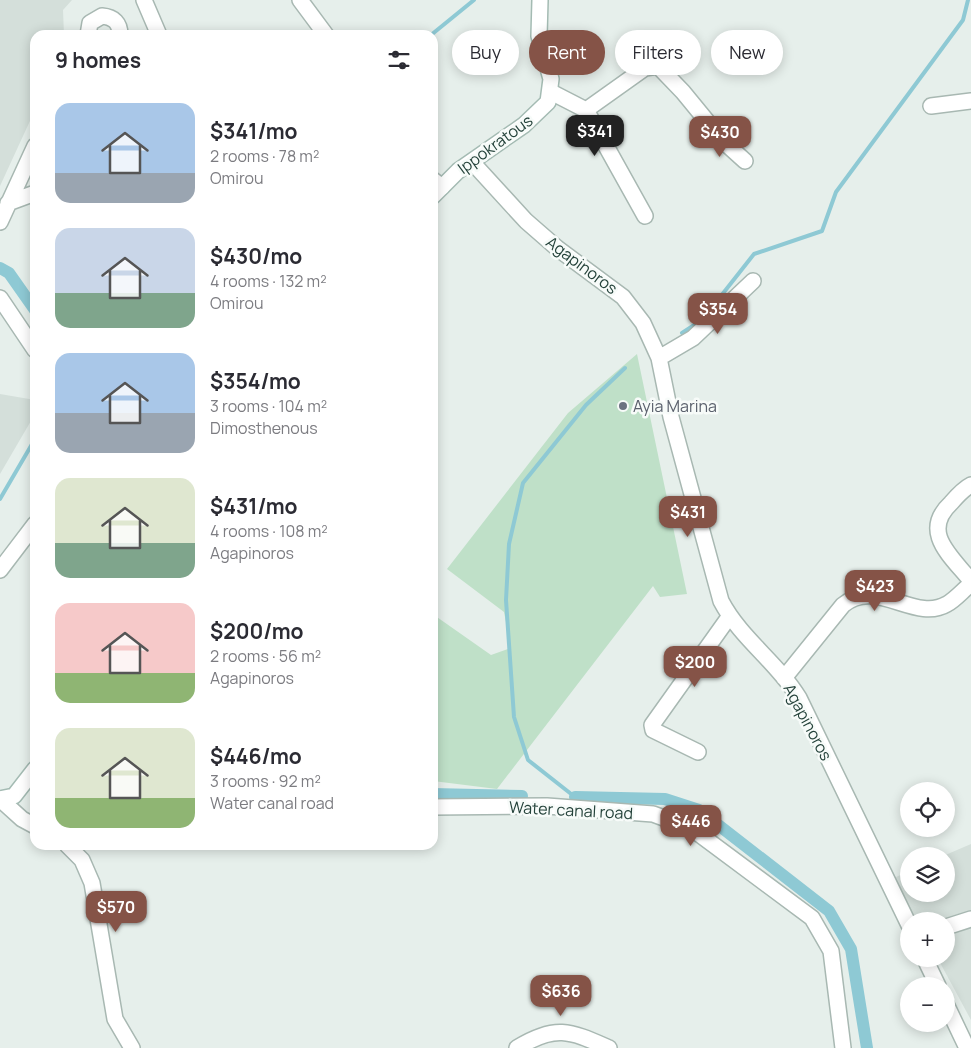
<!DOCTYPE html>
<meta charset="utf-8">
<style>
body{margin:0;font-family:Manrope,sans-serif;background:#f7f7f7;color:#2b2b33;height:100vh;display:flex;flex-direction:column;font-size:19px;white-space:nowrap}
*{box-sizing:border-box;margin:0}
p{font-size:16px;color:#7c7c81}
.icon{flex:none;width:28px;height:28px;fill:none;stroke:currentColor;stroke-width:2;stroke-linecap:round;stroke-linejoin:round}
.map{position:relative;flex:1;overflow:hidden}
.details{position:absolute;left:30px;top:30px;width:408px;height:820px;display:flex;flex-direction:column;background:#fff;border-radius:15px;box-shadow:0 2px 12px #0003}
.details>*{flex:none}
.banner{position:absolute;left:452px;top:30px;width:442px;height:45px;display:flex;gap:10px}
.fabs{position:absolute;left:900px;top:782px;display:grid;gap:10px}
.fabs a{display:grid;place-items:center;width:55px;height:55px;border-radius:50%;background:#fff;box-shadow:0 2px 12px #0003;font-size:25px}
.price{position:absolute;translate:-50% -42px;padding:0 11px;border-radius:10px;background:#855347;color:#fff;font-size:16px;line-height:32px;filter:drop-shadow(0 1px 2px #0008)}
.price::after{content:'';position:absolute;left:50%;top:30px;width:15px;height:11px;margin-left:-8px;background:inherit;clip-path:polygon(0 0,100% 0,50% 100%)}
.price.on{background:#222;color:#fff}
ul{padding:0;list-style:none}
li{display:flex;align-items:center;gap:15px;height:125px;padding:0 25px}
li span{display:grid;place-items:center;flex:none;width:140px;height:100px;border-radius:15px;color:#555}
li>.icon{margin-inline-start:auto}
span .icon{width:60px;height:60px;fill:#fffc;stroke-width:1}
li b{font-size:21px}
h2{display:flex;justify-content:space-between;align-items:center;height:60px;padding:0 25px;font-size:21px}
.pill{padding:0 18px;border-radius:22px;background:#fff;box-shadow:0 2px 12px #0003;font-size:18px;line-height:45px}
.pill.on{background:#855347;color:#fff}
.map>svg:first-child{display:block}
.built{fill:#d4dfda}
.green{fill:#bfe0c8}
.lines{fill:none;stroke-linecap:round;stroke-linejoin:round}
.stream{stroke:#8ec9d4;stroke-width:4}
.canal{stroke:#8ec9d4;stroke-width:12}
.street-casing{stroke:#a8b8b2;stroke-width:18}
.secondary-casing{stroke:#a4bbb3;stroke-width:18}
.street{stroke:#fff;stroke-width:15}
.secondary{stroke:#fff;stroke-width:15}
.worship-dot{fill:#6b7280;stroke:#f7fbf9;stroke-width:2}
.labels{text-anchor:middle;stroke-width:5;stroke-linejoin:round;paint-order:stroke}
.street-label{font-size:16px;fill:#24423a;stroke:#f7fbf9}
.worship-label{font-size:16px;fill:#5b616d;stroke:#f7fbf9;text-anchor:start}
</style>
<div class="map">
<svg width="971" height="1048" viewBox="0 0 971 1048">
<rect width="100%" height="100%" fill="#e6efeb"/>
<path class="built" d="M0,0H72L63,10L64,35H35V110L0,186Z
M0,394L35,400V414L0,474Z
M971,844V1020L938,959H946V921H917L894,878L909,871V894H946V856H943Z"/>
<path class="green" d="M637,354L687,594L660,597L653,586L497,789L433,781V616L434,615L491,655L511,648L504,612L447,569L568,413Z"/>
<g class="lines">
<path class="stream" d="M431,35L474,0
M682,333L702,320L754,254L822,231L836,192L963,20L968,0
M0,499L35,439
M575,797L528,760L514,717L506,600L509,544L523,483L586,405L625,368"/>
<path class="canal" d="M0,268L9,273L35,310
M432,794L522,796
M575,797L665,799L699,810L829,911L851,949L867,1048"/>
<defs>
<path id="street" d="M144,0L159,35
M300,0L326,35
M88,35L90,23L102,16C114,17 120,23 120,35
M551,92L586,110L645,216
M931,106L971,101
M586,110L645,68L658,66L683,92L724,142L745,161
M472,162L526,221L557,248L623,297L643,323L659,358L671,417L721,601C741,639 777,662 799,698L909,925
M432,179L442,187
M8,203L35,193
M0,222L35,146
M0,298L35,350
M659,358L693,338L753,281
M971,485C963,489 957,496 951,503C920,532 951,556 971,581
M0,570L35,524
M784,678L843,605C876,577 915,623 947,604C956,599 963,590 971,584
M698,752L653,730L652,725L729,617
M0,799L22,819L35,826
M432,807L547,806L653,814L691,828L812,918L831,951L843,1048
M67,845L82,860L92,883L115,1019L132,1048
M946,927L971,919
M925,959L938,986
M946,1004L967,1048
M517,1048C556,1024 570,1031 609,1048"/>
<path id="secondary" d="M432,197L458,171L524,125L548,102L551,79L539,36L540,0
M0,799L14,796L35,769"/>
</defs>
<use href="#street" class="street-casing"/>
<use href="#secondary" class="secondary-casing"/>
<use href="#street" class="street"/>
<use href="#secondary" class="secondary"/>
</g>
<circle class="worship-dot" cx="623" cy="406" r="5"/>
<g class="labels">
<g class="street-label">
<text transform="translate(495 144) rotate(-36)" y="6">Ippokratous</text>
<text transform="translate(582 265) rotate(37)" y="6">Agapinoros</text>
<text transform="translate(808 722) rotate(62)" y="6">Agapinoros</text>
<text transform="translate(571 810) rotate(3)" y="6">Water canal road</text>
</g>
<g class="worship-label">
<text x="633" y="412">Ayia Marina</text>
</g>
</g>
</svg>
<div class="fabs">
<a><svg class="icon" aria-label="locate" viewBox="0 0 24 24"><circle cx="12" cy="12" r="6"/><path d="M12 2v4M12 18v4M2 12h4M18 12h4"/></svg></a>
<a><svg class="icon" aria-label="layers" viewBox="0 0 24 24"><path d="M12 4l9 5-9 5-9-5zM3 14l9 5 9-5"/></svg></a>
<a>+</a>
<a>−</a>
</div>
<b class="price on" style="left:595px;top:157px">$341</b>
<b class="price" style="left:720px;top:158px">$430</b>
<b class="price" style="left:718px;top:335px">$354</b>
<b class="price" style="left:688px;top:538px">$431</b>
<b class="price" style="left:875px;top:612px">$423</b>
<b class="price" style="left:695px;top:688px">$200</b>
<b class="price" style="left:691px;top:847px">$446</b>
<b class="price" style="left:116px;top:933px">$570</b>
<b class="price" style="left:561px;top:1017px">$636</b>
<div class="banner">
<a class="pill">Buy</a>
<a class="pill on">Rent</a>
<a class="pill">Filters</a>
<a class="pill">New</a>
</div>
<section class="details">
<h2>9 homes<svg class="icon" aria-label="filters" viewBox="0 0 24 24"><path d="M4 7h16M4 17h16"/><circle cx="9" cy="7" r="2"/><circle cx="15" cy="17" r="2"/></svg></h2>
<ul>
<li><span style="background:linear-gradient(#a9c7e8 70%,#9aa5b1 0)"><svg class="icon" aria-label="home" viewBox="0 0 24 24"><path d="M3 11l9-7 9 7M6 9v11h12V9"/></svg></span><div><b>$341/mo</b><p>2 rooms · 78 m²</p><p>Omirou</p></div></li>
<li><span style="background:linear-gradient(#c9d6e8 65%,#7fa58c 0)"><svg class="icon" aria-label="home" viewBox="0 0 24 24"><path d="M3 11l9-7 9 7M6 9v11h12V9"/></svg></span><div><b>$430/mo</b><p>4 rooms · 132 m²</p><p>Omirou</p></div></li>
<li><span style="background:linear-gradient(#a9c7e8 60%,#9aa5b1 0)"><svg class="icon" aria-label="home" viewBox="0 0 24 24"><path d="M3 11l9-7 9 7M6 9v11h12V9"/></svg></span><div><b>$354/mo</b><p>3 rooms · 104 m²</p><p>Dimosthenous</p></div></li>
<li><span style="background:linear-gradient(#dfe7d0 65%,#7fa58c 0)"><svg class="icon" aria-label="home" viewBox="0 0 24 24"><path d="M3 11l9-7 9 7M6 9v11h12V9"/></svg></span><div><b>$431/mo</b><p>4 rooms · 108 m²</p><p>Agapinoros</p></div></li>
<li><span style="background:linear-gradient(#f6c9c9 70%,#8fb573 0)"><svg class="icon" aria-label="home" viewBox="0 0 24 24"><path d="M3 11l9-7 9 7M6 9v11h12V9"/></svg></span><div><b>$200/mo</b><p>2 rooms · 56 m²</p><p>Agapinoros</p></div></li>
<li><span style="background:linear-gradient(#dfe7d0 70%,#8fb573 0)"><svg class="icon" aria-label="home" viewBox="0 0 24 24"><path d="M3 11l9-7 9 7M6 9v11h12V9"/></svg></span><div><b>$446/mo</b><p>3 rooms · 92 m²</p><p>Water canal road</p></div></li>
</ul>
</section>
</div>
